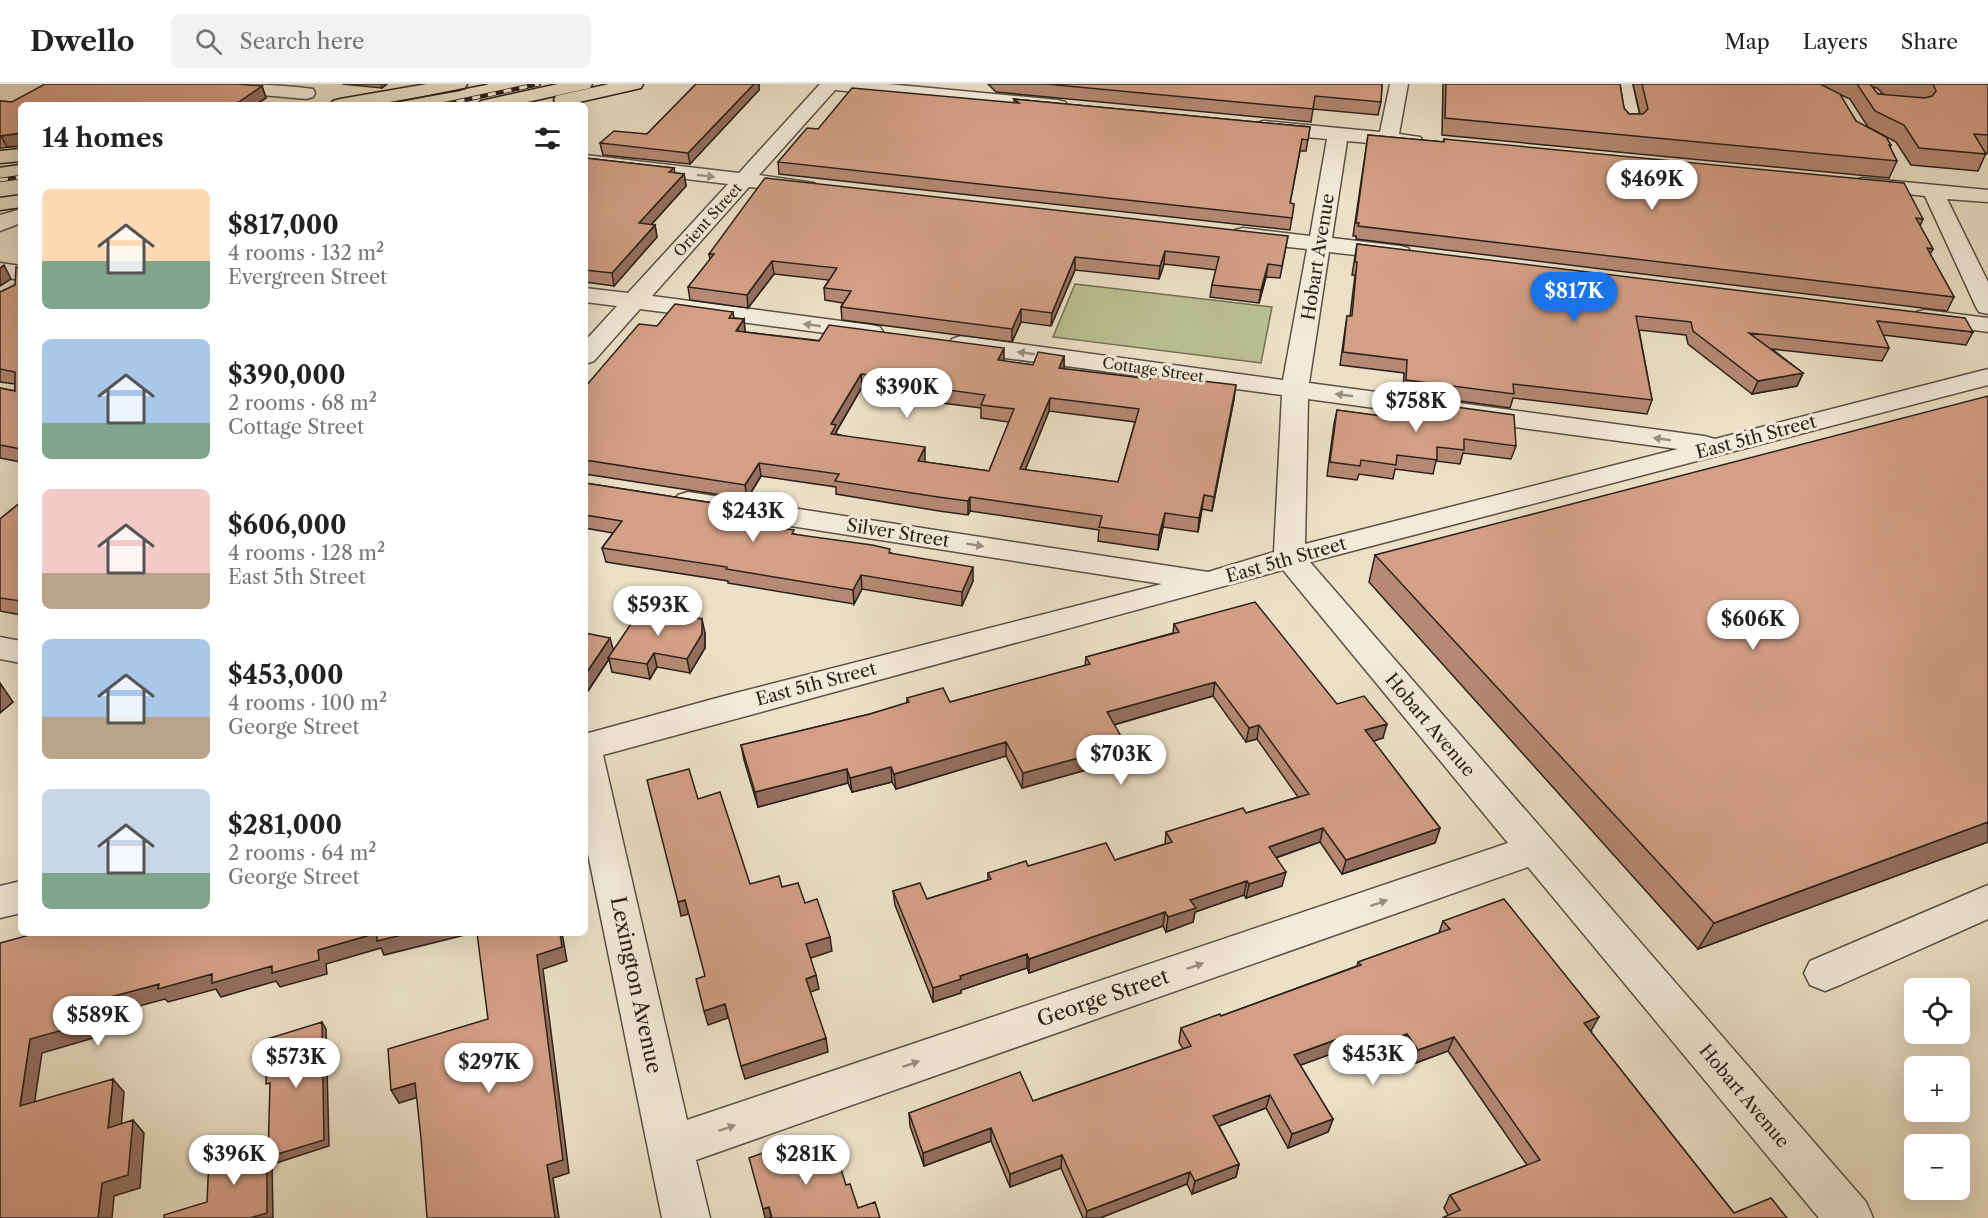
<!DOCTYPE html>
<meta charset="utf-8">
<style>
body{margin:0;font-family:"Libre Caslon Text",serif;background:#f2f2f2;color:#222;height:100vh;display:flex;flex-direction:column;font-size:22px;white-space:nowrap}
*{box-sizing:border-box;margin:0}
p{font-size:20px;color:#767676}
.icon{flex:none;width:33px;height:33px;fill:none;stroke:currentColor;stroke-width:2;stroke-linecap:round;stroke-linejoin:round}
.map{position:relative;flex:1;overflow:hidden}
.side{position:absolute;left:18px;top:18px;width:570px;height:834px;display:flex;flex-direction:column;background:#fff;border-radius:9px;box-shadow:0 6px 24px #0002}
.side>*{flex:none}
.controls{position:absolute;left:1904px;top:894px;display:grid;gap:12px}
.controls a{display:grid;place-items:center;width:66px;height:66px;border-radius:9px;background:#fff;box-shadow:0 6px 24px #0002;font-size:30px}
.price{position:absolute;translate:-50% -51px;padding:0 14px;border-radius:21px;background:#fff;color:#222;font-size:20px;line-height:39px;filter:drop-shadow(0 2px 3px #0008)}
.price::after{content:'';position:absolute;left:50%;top:36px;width:18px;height:14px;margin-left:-9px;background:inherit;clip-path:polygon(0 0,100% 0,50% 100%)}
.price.active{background:#1a73e8;color:#fff}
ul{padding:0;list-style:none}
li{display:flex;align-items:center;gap:18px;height:150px;padding:0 24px}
li span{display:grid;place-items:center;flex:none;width:168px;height:120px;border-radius:9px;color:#555}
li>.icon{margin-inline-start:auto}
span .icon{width:72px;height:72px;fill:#fffc;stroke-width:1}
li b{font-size:26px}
h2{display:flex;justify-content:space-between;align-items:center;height:72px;padding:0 24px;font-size:26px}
header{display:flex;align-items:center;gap:36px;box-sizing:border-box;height:84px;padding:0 30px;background:#fff;border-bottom:2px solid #e0e0e0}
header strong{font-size:28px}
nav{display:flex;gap:33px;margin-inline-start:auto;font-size:21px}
.search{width:420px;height:54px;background:#f2f2f2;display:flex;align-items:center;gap:15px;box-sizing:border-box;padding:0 21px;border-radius:9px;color:#767676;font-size:22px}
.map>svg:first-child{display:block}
.green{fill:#bac193;stroke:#727156;stroke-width:1.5}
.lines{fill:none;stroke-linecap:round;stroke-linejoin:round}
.minor-casing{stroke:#5a5144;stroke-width:3}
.major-casing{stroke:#2a2118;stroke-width:3}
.highway-casing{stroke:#2a2118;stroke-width:3}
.minor{fill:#f3ebda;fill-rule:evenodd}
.major{fill:#ece0c6;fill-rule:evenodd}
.highway{fill:#ece0c6;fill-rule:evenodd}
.tram{stroke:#2a2118;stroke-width:1.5}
.rail-casing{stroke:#2a2118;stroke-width:4.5}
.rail{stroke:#f3ebda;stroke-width:3;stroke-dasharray:8;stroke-linecap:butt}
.wall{fill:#b58973;stroke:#2a2118;stroke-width:1.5;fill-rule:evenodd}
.shaded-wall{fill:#946f5e;stroke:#2a2118;stroke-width:1.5}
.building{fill:#d39f86;stroke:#2a2118;stroke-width:1.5;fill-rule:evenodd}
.oneway{fill:#999083}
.labels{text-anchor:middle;stroke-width:6;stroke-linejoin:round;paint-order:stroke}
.far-street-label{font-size:15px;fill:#2a2118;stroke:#f3ebda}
.street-label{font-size:18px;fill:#2a2118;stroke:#f3ebda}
.near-street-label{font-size:21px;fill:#2a2118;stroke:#f3ebda}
</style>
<header>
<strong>Dwello</strong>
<div class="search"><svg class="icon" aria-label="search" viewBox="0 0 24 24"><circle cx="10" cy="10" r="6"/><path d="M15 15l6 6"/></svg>Search here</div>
<nav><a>Map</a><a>Layers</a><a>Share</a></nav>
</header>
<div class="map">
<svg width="1988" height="1134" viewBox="0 0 1988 1134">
<rect width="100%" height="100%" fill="#ece0c6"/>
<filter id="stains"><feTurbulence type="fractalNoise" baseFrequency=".00333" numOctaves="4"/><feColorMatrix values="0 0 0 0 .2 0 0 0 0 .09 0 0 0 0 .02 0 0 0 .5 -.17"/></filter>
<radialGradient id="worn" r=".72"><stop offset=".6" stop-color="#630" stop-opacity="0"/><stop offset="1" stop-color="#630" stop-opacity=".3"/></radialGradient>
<path class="green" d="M1075,200L1272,223L1261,279L1053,253Z"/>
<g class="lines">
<defs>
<path id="minor" d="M200,0C237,0 277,0 313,5L315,9L313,13L306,15L209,6L202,4Z
M820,0H888L1058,16L1065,18L1068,22L1065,26L1058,28L835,6L759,91L814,99L818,103L814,107L807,109L749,103L652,212L871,241L880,243L883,248L880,253L871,255L640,225L594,277L585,280V257L617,222L585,218V204L628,209L728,100L585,83V71L739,89Z
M1390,0H1408L1399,50L1420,53L1423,57L1420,61L1413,63L1347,57L1332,154L1400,162L1408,164L1411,169L1408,174L1400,176L1329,168L1309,299L1704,352L1715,355L1988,285V301L1310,478L1866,1118L1873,1134H1819L1528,783L696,1076L710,1134H662L585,755V650L724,612L1162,500L688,426L678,423L673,417L678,411L688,408L1208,488L1274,468L1282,311L961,268L952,265L948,260L952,255L961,252L1283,296L1307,165L1243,158L1235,156L1232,151L1235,146L1243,144L1310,152L1327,55L1264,49L1257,47L1254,43L1257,39L1264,37L1380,48ZM1308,315L1678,365L1305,460ZM1283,486L1508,759L687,1036L603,671Z
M1614,0H1632L1641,40L1638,44H1624L1621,40Z
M1862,94L1988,106V118L1947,115L1988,198V230L1979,228L1976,223L1925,112L1855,104L1851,100L1855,96Z
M21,125V139L0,147V131Z
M0,179L21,182V196L0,193Z
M1925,226L1988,234V248L1916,238L1913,233L1916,228Z
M0,553L21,557V579L0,575Z
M21,797V829L0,834V802Z
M1988,801V835L1840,901L1825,907L1810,901L1804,889L1810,877Z"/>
<path id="major" d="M427,0H467L465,4L458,6L372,21H330L333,17L340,15Z
M21,65V77L0,79V67Z"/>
<path id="highway" d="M558,0H592L590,4L514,21H478L481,17Z
M609,0H643L641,4L566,21L556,20L554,16L556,12Z
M21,111V123L0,126V114Z"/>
</defs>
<use href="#minor" class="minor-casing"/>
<use href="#major" class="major-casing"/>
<use href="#highway" class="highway-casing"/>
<use href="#minor" class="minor"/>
<use href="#major" class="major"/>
<use href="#highway" class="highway"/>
<path class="tram" d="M382,21L487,0
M0,83L21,80"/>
<defs>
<path id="rail" d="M441,21L539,0
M0,96L21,93"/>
</defs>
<use href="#rail" class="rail-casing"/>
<use href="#rail" class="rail"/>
</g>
<path class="wall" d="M342,0H387L382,4Z
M696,0H759V6L690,80L603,71L600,59L647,50Z
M988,0H1382L1381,18L1378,31L1313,25L1311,38L996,8Z
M1443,0H1620L1624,24L1629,30H1640L1633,0H1988V69H1986L1978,87L1911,81L1896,58L1868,43L1850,15L1839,10L1856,37L1891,61L1890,63L1897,77L1889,94L1442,51ZM1872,3L1877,4L1883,10H1878Z
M262,2L266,14L255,21H21V62L0,64V17L12,18Z
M1014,15L1310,43L1306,67H1300L1290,119L1294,120L1290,146L779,90L778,78L818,45L1014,19Z
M1368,51L1443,58L1444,55L1923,135L1920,142L1933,165L1930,170L1954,213L1947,227L1356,155V152H1353Z
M585,74L674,84L675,89L684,90L686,102L651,141H655L657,153L614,202L585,198Z
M1288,152L1280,194L1266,193L1259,219L1210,213L1212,201L1216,186L1164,180L1159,195L1075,186L1051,242L1021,238L1012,258L842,236L841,223L843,219L825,216L824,204L829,196L774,190L748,224L690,216L688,203L710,176L709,170Z
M1357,160L1973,248L1966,261L1883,251L1889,264L1882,277L1772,265L1803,289L1797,302L1752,310L1688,260L1686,251L1639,246L1652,316L1647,330L1513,314L1510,324L1403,309L1404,289L1340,281L1347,232H1350L1355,191H1352Z
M21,184V378L0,374V304L15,307V300L0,298V208L15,201Z
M733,228L734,234L744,235L745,248L1033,281L1064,272V285L1234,315L1212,427L1202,425L1198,448L1163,443L1158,466L1098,457L1099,446L970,427L968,431L939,427L836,410V403L761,392L747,415L585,390V303L657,242ZM862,303L942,313V319L981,324V334L1009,338L989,387L925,378V377L837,350L836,348ZM1049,327L1135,338L1118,398L1025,386Z
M1405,316L1516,362L1511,375L1463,369L1460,380L1436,377L1433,390L1395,385L1393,395L1359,390L1357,396L1327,392L1334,340L1337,326L1402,335Z
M585,399L732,422L734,433L794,450L891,469L973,497L962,522L862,505L854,520L728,499V497L606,478L602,464L613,449L585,444Z
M21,418V531L0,527V435Z
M1375,471L1988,758L1698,865L1369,498Z
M1174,540L1337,620L1383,654L1373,657L1440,744L1435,759L1342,790L1320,758L1276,774L1282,802L1246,814L1244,811L1195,828L1193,838L1166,848L1163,842L1029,889L1027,884L961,906V909L933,918L895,821L893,807L927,815L988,796V789L1028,782L1115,776L1165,760L1166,748L1246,729L1298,713L1257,655L1246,658L1213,612L1114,641L1126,661L1125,675L1022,704L1006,672L896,705L892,698L852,708L848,699L758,723L744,676L741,661L870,630L907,619V614L950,618L1085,582L1086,573L1173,549Z
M585,549L613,567L705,549V564L690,589L657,583L650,595L612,588L609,575L588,607L585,606Z
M1443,837L1591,947H1590L1734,1129L1787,1134L1448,1131L1444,1124L1450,1111L1527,1081L1448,967L1413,980L1402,963L1352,982L1342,966L1300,981L1333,1035L1328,1048L1288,1064L1266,1024L1219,1042L1239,1080L1236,1093L1192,1110L1187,1100L1100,1134H1083L1061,1084L1010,1103L991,1057L924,1082L910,1042L909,1029L1033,1017L1183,965L1179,958L1181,944L1221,932L1357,882L1358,878L1439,849Z"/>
<path class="shaded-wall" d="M381,0H387L382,4Z
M754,0H759V6L690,80L688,69Z
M262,2L266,14L255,21H226Z
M21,49V62L7,63L1,52Z
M684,90L686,102L641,152L639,139Z
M655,141L657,153L614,202L612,189Z
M1165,167L1164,180L1159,195L1160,182Z
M1075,173V186L1051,242L1052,229Z
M772,177L774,190L748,224L747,211Z
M1268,180L1266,193L1259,219L1261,206Z
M4,181L11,195L0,202V184Z
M1021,225V238L1012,258V245Z
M744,235L745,248L736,247Z
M1004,264V277L998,276Z
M1064,272V285L1059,284Z
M1803,289L1797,302L1752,310L1758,297Z
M861,290L862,303L836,348L837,354L831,350V340Z
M1236,301L1234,315L1212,427L1214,413Z
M1050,314L1049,327L1020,399V385Z
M925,363V377L919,391L918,377Z
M759,379L761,392L747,415L745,401Z
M1204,411L1202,425L1198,448L1199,434Z
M970,413V427L968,431V417Z
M732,422L734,436L726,431Z
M1165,429L1163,443L1158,466L1159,451Z
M973,483V497L962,522V508Z
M861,491L862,505L854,520L853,506Z
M702,535L705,549V564L690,589L687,575Z
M610,554L614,568L608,574L609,575L588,607L585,596V591Z
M654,569L657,583L650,595L647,580Z
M1215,598L1213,612L1106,643L1107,628Z
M0,599L13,618L0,629Z
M1387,640L1383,654L1361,661L1365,646Z
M1259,641L1257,655L1246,658L1249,644Z
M1006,658V672L896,705L894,690Z
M1126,661L1125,675L1022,704L1023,689Z
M891,683L892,698L852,708L850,694Z
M847,685L848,699L758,723L755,708Z
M1988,738V758L1698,865L1714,839Z
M1323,744L1320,758L1266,777L1269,763Z
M1440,744L1435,759L1342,790L1346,776Z
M1286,788L1282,802L1246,814L1249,800Z
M1247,797L1244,811L1195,828L1193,838L1166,848L1168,833L1190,816Z
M685,816L689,830L681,832L678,818Z
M1165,828L1163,842L1029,889V875Z
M377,849H473L384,871L381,864L326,880L327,890L280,903L276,897L221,913L216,905L168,918L165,915L106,931L104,951L42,969L32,1035L20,1022L30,955L95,917L159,900L212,890L318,866Z
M560,849H562L567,877L543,885L569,1089L553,1094L559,1134H555L547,1081L537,871Z
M830,853L832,867L808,875L806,860Z
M1027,870V884L961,906V909L933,918V904L960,892Z
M816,891L819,905L808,909L806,895Z
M725,920L728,934L708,941L704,927Z
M1599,933L1591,947L1576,953L1584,939Z
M322,938L326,945L329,1062L273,1080L272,1078L273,1134H250L267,1056L272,1063Z
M1407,950L1402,963L1352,982L1357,968Z
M1346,952L1342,966L1290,985L1294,971Z
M1454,953L1448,967L1413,980L1418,966Z
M826,954L828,968L745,995L741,982Z
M113,995L124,1008L120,1057L108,1044Z
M415,999L422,1012L399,1019L391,1006Z
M1270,1011L1266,1024L1211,1045L1213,1032Z
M1333,1035L1328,1048L1288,1064L1292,1050Z
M133,1036L144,1049L140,1104L114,1112L112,1134H98L102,1099Z
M991,1044V1057L924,1082L923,1069Z
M1062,1071L1061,1084L1010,1103V1090Z
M1239,1080L1236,1093L1192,1110L1195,1097Z
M1190,1088L1187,1100L1100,1134H1086L1087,1127Z
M769,1123L771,1134H765L763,1125Z"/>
<path class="building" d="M45,0H237L262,2L239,18L226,21H21V49L0,52V17L12,18Z
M696,0H754L688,69L600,59L614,47L647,50Z
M1046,0H1382L1381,18L1315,12L1313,25Z
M1446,0H1620L1624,24L1629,30H1643L1648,25L1642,0H1820L1840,10L1856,37L1886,53L1891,61H1889L1897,77L1445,34Z
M1857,0H1870L1878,10L1925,14L1932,12L1936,7L1933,0H1928H1988V51L1974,50L1986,70L1919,64L1904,41L1875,27Z
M852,4L1019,19L1014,15L1310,43L1308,56L1302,55L1290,119L1294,120L1292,134L778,78L807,44L818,45Z
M1368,51L1444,58V55L1904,99L1923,135L1916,134L1933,165L1927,164L1954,213L1358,142L1359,139H1356Z
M585,74L674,84L669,88L684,90L639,139L655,141L612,189L585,186Z
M765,94L1288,152L1282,182L1268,180L1261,206L1212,201L1219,173L1165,167L1160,182L1075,173L1052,229L1021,225L1012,245L841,223L851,207L824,204L837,184L772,177L747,211L688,203L714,170H709Z
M1357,160L1965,234L1973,248L1877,237L1889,264L1749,249L1803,289L1758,297L1693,247L1691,238L1636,232L1652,316L1513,300L1514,310L1406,296L1407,276L1343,268L1347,232H1352L1357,178H1355Z
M16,183L21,184V365L0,361V304L15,307V288L0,285V208L15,201Z
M675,220L733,228L729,234L744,235L736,247L819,257L829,241L1004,264L998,276L1033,281L1038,268L1064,272L1059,284L1150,295L1152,291L1236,301L1214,413L1204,411L1199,434L1165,429L1159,451L1099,443L1102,432L970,413L968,417L938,413L835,397L839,390L759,379L745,401L585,376V303L639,240L657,242ZM861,290L944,300L941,305L985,311L981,321L1014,325L989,387L918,377L925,363L831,350L836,341L831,340ZM1050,314L1139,325L1118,398L1020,385Z
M1988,312V738L1714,839L1375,471Z
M1405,316L1514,331L1516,362L1464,355V366L1437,363V376L1397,371L1396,381L1361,376L1360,382L1330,378L1337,326L1404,335Z
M585,399L732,422L726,431L770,438L768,442L794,446L792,450L872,461L890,465L889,469L973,483L962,508L861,491L853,506L726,485L727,483L602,464L622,437L585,431Z
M21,418V517L0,514V435Z
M1255,518L1337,620L1364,612L1387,640L1365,646L1440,744L1346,776L1323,744L1269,763L1286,788L1249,800L1247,797L1190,816L1196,824L1168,833L1165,828L1029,875L1027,870L960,892L961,895L933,904L893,807L920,799L927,815L991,795L988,789L1026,777L1028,782L1106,759L1115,776L1172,758L1166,748L1243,724L1246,729L1309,710L1259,641L1249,644L1215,598L1107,628L1126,661L1023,689L1006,658L894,690L891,683L850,694L847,685L755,708L741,661L870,630L909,618L907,614L943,604L950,618L1090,580L1086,573L1179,548L1174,540Z
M641,525L702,535V550L687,575L654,569L647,580L608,574Z
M585,549L610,554L585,591Z
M689,685L698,715L720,708L750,800L779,792L782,803L798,799L805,819L817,815L830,853L806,860L816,891L806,895L826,954L741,982L725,920L704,927L696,895L705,892L685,816L678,818L647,696Z
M1504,815L1599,933L1584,939L1734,1129L1771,1114L1787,1134H1442L1460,1126L1450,1111L1540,1076L1454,953L1418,966L1407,950L1357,968L1346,952L1294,971L1333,1035L1292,1050L1270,1011L1213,1032L1239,1080L1195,1097L1190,1088L1087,1127L1062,1071L1010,1090L991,1044L923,1069L909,1029L1020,988L1033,1017L1191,962L1181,944L1220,930L1221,932L1361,881L1358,878L1450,845L1443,837Z
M37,849H51L50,851L58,849H410L377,857V849L318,866L319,876L272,889V882L212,899V890L158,905L159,900L95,917L92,938L30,955L20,1022L113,995L108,1044L133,1036L128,1091L102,1099L98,1134H0V859Z
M477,849H560L562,863L537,871L563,1076L547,1081L555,1134H427L421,1054L415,999L391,1006L388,965L488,935Z
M322,938L324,1056L268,1073L270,999L266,1000L267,955Z
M267,1056V1129L250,1134H164V1131L207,1118L209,1074Z
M793,1058L798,1076L834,1064L846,1101L850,1100L858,1124L875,1118L880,1134H772L769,1123L763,1125L749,1074Z"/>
<defs><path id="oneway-solid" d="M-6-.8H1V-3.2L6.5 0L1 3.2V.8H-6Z" transform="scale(1.5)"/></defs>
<g class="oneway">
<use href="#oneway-solid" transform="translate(706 92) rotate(7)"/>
<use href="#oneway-solid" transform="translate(812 241) rotate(-172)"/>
<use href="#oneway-solid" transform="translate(1026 269) rotate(-172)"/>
<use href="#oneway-solid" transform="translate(1344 311) rotate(-172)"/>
<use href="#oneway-solid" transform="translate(1662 355) rotate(-172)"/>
<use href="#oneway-solid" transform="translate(975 461) rotate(9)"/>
<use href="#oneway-solid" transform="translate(1379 819) rotate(-19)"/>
<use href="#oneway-solid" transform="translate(1195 882) rotate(-19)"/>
<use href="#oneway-solid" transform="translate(911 980) rotate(-19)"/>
<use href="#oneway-solid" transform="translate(727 1044) rotate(-19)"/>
</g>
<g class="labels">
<g class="far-street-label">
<text transform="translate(708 136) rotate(-48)" y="5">Orient Street</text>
<text transform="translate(1153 286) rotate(8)" y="5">Cottage Street</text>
</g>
<g class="street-label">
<text transform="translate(1318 173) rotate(-81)" y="6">Hobart Avenue</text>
<text transform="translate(1756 353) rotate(-15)" y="6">East 5th Street</text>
<text transform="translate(898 449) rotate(9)" y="6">Silver Street</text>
<text transform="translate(1286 476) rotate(-16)" y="6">East 5th Street</text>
<text transform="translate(816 600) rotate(-15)" y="6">East 5th Street</text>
<text transform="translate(1430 641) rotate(50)" y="6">Hobart Avenue</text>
<text transform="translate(1744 1012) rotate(50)" y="6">Hobart Avenue</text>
</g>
<g class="near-street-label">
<text transform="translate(636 901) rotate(78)" y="7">Lexington Avenue</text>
<text transform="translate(1103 914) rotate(-19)" y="7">George Street</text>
</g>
</g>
<rect width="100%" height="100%" filter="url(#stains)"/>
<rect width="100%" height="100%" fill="url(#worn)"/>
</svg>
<div class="controls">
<a><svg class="icon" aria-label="locate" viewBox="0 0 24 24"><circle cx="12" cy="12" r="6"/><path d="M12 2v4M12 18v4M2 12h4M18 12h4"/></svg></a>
<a>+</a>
<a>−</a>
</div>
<b class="price" style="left:1652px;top:127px">$469K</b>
<b class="price active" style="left:1574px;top:239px">$817K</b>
<b class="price" style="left:907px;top:335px">$390K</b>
<b class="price" style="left:1416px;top:349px">$758K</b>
<b class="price" style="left:753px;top:459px">$243K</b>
<b class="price" style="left:658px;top:553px">$593K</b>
<b class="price" style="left:1753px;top:567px">$606K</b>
<b class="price" style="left:1121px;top:702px">$703K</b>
<b class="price" style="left:98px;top:963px">$589K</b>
<b class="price" style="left:1373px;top:1002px">$453K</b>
<b class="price" style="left:296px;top:1005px">$573K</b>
<b class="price" style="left:489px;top:1010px">$297K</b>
<b class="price" style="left:234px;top:1102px">$396K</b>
<b class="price" style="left:806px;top:1102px">$281K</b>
<section class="side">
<h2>14 homes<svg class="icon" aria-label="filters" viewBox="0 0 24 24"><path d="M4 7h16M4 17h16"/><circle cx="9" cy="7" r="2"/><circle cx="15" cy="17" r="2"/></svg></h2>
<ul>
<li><span style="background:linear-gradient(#ffd9b3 60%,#7fa58c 0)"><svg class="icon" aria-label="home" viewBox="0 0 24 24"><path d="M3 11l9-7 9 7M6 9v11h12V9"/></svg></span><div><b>$817,000</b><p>4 rooms · 132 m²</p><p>Evergreen Street</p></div></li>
<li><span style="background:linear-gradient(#a9c7e8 70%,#7fa58c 0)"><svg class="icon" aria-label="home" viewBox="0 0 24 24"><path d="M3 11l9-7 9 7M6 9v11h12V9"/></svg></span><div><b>$390,000</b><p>2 rooms · 68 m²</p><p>Cottage Street</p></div></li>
<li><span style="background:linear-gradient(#f6c9c9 70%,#b9a48a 0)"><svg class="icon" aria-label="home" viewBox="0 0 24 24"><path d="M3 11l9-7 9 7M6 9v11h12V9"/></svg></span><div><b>$606,000</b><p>4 rooms · 128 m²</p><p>East 5th Street</p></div></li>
<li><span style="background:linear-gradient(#a9c7e8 65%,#b9a48a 0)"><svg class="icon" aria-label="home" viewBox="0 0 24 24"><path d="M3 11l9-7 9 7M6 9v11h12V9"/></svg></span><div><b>$453,000</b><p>4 rooms · 100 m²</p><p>George Street</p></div></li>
<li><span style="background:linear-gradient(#c9d6e8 70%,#7fa58c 0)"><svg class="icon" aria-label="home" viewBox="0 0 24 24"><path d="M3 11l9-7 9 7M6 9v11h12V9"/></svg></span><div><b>$281,000</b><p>2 rooms · 64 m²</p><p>George Street</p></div></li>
</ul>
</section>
</div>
